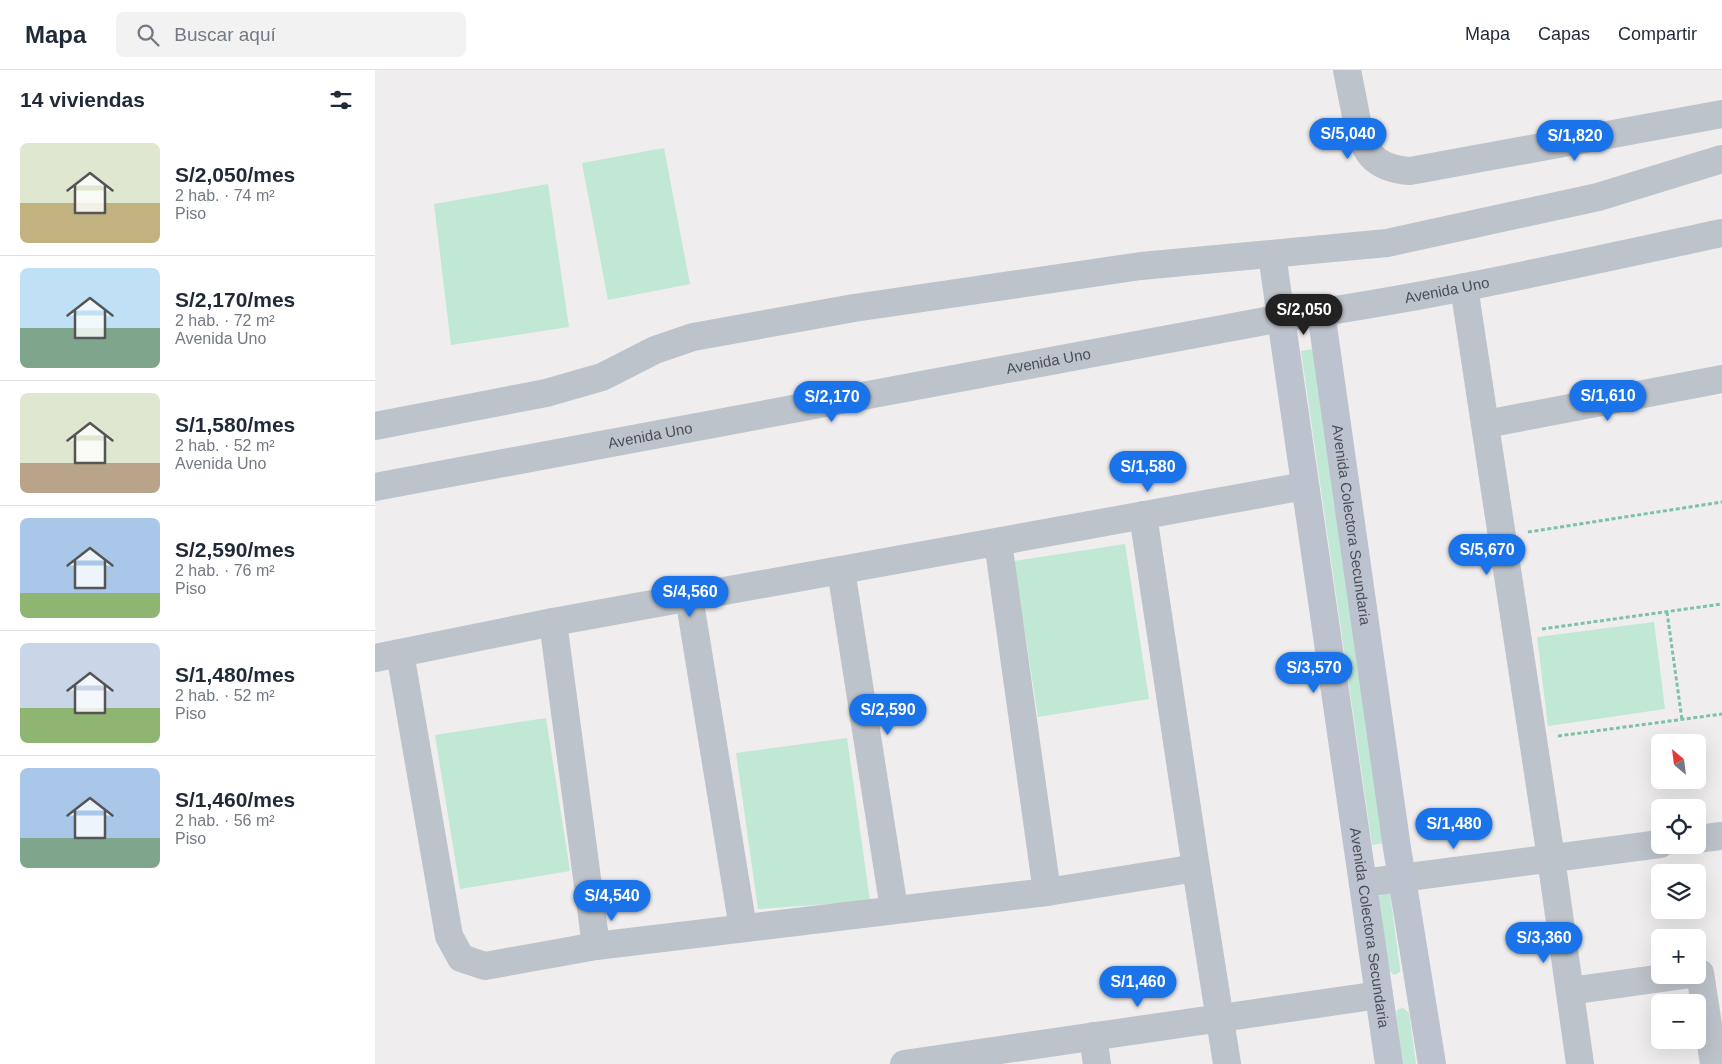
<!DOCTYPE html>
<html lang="es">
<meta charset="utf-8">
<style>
body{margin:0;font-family:Arial,sans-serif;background:#f2f2f3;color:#1f2937;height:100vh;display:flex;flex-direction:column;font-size:19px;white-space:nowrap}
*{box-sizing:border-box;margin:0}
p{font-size:16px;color:#747a83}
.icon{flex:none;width:28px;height:28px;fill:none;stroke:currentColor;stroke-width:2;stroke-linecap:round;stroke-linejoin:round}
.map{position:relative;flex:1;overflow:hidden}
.drawer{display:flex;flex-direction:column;background:#fff;width:375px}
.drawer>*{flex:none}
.needle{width:32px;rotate:332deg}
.controls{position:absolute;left:1276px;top:664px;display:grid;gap:10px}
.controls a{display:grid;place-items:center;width:55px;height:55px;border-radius:8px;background:#fff;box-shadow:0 5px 20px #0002;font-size:25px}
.price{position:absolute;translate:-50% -42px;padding:0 11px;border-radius:18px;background:#1a73e8;color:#fff;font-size:16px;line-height:32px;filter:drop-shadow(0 1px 2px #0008)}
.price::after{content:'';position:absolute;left:50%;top:30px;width:15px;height:11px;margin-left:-8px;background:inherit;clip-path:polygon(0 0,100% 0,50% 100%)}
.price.on{background:#222;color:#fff}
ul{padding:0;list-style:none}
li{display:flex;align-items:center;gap:15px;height:125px;padding:0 20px}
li+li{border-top:1px solid #e0e1e3}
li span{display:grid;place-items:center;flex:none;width:140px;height:100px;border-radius:8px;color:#555}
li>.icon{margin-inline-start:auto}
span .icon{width:60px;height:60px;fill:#fffc;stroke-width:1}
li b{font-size:21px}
h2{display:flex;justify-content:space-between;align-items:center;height:60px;padding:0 20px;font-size:21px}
header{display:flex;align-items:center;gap:30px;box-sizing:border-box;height:70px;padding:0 25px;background:#fff;border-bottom:1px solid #e0e1e3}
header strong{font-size:24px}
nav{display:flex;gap:28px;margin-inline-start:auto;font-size:18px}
.search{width:350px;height:45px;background:#f2f2f3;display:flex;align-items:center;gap:12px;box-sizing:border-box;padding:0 18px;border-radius:8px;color:#747a83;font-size:19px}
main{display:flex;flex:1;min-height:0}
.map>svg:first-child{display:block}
.green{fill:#c0e8d4}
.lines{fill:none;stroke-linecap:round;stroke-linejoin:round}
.path{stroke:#7dc2a7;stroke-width:3;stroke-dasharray:4 2.5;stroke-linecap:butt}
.street{stroke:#bdc3ca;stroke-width:28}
.secondary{stroke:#bdc3ce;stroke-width:28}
.labels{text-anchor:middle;stroke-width:4.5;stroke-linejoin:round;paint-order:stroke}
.street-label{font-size:15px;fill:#484e58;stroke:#fff}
</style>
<header>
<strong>Mapa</strong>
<div class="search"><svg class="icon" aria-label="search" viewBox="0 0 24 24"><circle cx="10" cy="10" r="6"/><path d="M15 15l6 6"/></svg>Buscar aquí</div>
<nav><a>Mapa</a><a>Capas</a><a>Compartir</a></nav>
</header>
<main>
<section class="drawer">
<h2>14 viviendas<svg class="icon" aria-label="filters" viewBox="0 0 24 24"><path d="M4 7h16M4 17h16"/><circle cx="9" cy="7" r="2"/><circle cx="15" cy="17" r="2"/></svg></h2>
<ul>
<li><span style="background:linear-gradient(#dfe7d0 60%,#c2b280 0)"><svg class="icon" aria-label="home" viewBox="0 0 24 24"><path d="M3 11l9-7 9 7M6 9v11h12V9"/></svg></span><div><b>S/2,050/mes</b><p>2 hab. · 74 m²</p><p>Piso</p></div></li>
<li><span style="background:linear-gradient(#bfe0f5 60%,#7fa58c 0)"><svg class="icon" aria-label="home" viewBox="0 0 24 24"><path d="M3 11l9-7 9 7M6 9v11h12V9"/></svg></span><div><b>S/2,170/mes</b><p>2 hab. · 72 m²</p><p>Avenida Uno</p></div></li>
<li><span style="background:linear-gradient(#dfe7d0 70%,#b9a48a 0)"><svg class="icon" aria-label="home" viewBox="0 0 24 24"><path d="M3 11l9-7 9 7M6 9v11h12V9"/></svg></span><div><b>S/1,580/mes</b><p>2 hab. · 52 m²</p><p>Avenida Uno</p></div></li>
<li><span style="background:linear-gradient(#a9c7e8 75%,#8fb573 0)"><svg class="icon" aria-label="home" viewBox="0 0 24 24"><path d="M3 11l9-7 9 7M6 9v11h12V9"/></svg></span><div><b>S/2,590/mes</b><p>2 hab. · 76 m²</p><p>Piso</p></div></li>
<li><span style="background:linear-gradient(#c9d6e8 65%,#8fb573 0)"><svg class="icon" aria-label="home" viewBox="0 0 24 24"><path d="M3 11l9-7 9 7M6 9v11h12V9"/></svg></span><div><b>S/1,480/mes</b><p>2 hab. · 52 m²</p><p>Piso</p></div></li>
<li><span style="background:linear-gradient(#a9c7e8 70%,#7fa58c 0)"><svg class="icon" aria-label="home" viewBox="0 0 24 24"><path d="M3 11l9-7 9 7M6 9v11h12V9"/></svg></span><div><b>S/1,460/mes</b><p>2 hab. · 56 m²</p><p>Piso</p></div></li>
</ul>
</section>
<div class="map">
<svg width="1347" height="994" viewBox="0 0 1347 994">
<rect width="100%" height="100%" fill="#efeded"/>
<path class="green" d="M289,78L315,214L233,230L207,93Z
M173,114L194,257L76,275L59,134Z
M938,279L1009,773L997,775L926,281Z
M750,474L774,629L663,647L639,491Z
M1279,552L1290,639L1173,656L1162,567Z
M171,648L195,801L85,819L60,665Z
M472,668L495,831L383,839L361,683Z
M1007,822H1010L1015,824L1025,898V902L1019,905L1013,900L1004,827Z
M1028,938L1034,943L1041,994H1028L1021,943L1023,939Z"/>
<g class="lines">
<path class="path" d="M1153,462L1347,432
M1292,542L1307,650
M1167,559L1347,534
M1183,666L1347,644"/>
<g class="street">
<path d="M972,0C975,15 978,31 981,46C988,80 996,98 1035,101L1347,44"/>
<path d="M897,184L906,248"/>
<path d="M1089,217L1176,788L1205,994"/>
<path d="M1111,354L1347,309"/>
<path d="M0,356L171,323L227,307L280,280L318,267L479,238L766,196L1012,173L1223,127L1347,89"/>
<path id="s1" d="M0,417L906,248C1054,228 1201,194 1347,163"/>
<path d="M623,472L672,822L821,798L768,445"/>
<path d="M466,500L519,839"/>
<path d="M314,527L368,858"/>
<path d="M178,552L221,876"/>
<path d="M25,583L74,866L86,888L110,896L221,876L672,822"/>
<path d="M0,588L178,552L930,416"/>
<path d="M1322,769L1347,766"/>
<path d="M821,798L852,994"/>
<path d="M988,813L1285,774"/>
<path d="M1325,903L1339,994"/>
<path d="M1195,921L1309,905"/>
<path d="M718,966L722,994"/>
<path d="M529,994L1004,925"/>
</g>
<g class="secondary">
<path id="s2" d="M946,242L1022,778L1057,994"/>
<path id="s3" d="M906,248L1014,994"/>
</g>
</g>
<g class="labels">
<g class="street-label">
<text dy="5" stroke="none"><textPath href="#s1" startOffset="1090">Avenida Uno</textPath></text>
<text dy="5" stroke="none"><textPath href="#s1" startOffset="685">Avenida Uno</textPath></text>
<text dy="5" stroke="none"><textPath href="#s1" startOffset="280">Avenida Uno</textPath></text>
<text dy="5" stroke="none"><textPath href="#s2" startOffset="215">Avenida Colectora Secundaria</textPath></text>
<text dy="5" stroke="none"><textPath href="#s3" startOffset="616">Avenida Colectora Secundaria</textPath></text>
</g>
</g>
</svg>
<div class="controls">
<a><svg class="needle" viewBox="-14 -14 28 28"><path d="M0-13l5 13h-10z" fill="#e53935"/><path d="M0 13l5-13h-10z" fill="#747a83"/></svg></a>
<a><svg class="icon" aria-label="locate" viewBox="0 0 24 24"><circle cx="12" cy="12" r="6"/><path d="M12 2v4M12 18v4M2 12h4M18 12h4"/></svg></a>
<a><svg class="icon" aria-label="layers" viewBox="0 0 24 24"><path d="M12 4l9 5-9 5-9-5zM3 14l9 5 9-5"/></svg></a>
<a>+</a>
<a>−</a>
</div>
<b class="price" style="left:973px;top:90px">S/5,040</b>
<b class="price" style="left:1200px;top:92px">S/1,820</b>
<b class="price on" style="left:929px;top:266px">S/2,050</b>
<b class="price" style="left:1233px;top:352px">S/1,610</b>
<b class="price" style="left:457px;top:353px">S/2,170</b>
<b class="price" style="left:773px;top:423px">S/1,580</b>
<b class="price" style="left:1112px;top:506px">S/5,670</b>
<b class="price" style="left:315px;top:548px">S/4,560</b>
<b class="price" style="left:939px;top:624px">S/3,570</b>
<b class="price" style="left:513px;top:666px">S/2,590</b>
<b class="price" style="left:1079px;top:780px">S/1,480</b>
<b class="price" style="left:237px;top:852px">S/4,540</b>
<b class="price" style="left:1169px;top:894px">S/3,360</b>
<b class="price" style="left:763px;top:938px">S/1,460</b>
</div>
</main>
